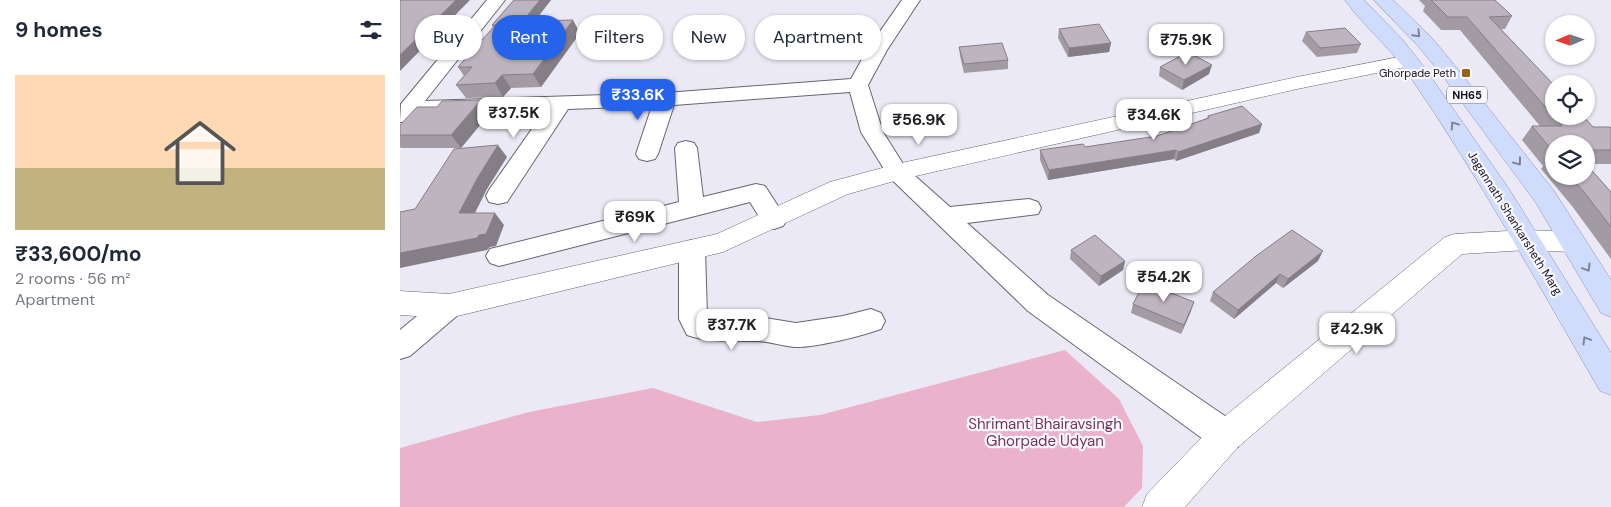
<!DOCTYPE html>
<meta charset="utf-8">
<style>
body{margin:0;font-family:"DM Sans",sans-serif;background:#f6f6f7;color:#1f2937;height:100vh;display:flex;flex-direction:column;font-size:19px;white-space:nowrap}
*{box-sizing:border-box;margin:0}
p{font-size:16px;color:#747a83}
.icon{flex:none;width:28px;height:28px;fill:none;stroke:currentColor;stroke-width:2;stroke-linecap:round;stroke-linejoin:round}
.map{position:relative;flex:1;overflow:hidden}
.panel{display:flex;flex-direction:column;background:#fff;width:400px}
.panel>*{flex:none}
.top-card{position:absolute;left:15px;top:15px;width:475px;height:45px;display:flex;gap:10px}
.needle{width:32px;rotate:268deg}
.fabs{position:absolute;left:1145px;top:15px;display:grid;gap:10px}
.fabs a{display:grid;place-items:center;width:50px;height:50px;border-radius:50%;background:#fff;box-shadow:0 1px 4px #0004;font-size:25px}
.price{position:absolute;translate:-50% -42px;padding:0 11px;border-radius:10px;background:#fff;color:#222;font-size:16px;line-height:32px;filter:drop-shadow(0 1px 2px #0008)}
.price::after{content:'';position:absolute;left:50%;top:30px;width:15px;height:11px;margin-left:-8px;background:inherit;clip-path:polygon(0 0,100% 0,50% 100%)}
.price.active{background:#2563eb;color:#fff}
ul{padding:0;list-style:none}
li{display:grid;align-content:center;gap:10px;height:265px;padding:0 15px}
li span{display:grid;place-items:center;height:155px;border-radius:0px;color:#555}
li>.icon{margin-inline-start:auto}
span .icon{width:90px;height:90px;fill:#fffc;stroke-width:1}
li b{font-size:21px}
h2{display:flex;justify-content:space-between;align-items:center;height:60px;padding:0 15px;font-size:21px}
.chip{padding:0 18px;border-radius:22px;background:#fff;box-shadow:0 1px 4px #0004;font-size:18px;line-height:45px}
.chip.active{background:#2563eb;color:#fff}
main{display:flex;flex:1;min-height:0}
.map>svg:first-child{display:block}
.green{fill:#eab2cb}
.lines{fill:none;stroke-linecap:round;stroke-linejoin:round}
.minor-casing{stroke:#686571;stroke-width:2}
.tertiary-casing{stroke:#686571;stroke-width:1}
.trunk-casing{stroke:#8892ad;stroke-width:1}
.minor{fill:#fff;fill-rule:evenodd}
.tertiary{fill:#fff;fill-rule:evenodd}
.trunk{fill:#d0dcfc;fill-rule:evenodd}
.wall{fill:#a39ba4;fill-rule:evenodd}
.shaded-wall{fill:#857e86}
.building{fill:#beb4bf;stroke:#857e86}
.oneway{stroke:#7d8397}
.poi-dot{fill:#966317;stroke:#f9f7ff;stroke-width:2}
.labels{text-anchor:middle;stroke-width:4.5;stroke-linejoin:round;paint-order:stroke}
.far-poi-label{font-size:11px;fill:#17161b;stroke:#f9f7ff;text-anchor:end}
.shield{fill:#f9f7ff;stroke:#5b5a5f;stroke-width:1}
.shield-label{font-size:11px;font-weight:bold;fill:#17161b}
.street-label{font-size:12px;fill:#17161b;stroke:#f9f7ff}
.near-park-label{font-size:15px;fill:#763456;stroke:#f9f7ff}
</style>
<main>
<section class="panel">
<h2>9 homes<svg class="icon" aria-label="filters" viewBox="0 0 24 24"><path d="M4 7h16M4 17h16"/><circle cx="9" cy="7" r="2"/><circle cx="15" cy="17" r="2"/></svg></h2>
<ul>
<li><span style="background:linear-gradient(#ffd9b3 60%,#c2b280 0)"><svg class="icon" aria-label="home" viewBox="0 0 24 24"><path d="M3 11l9-7 9 7M6 9v11h12V9"/></svg></span><div><b>₹33,600/mo</b><p>2 rooms · 56 m²</p><p>Apartment</p></div></li>
</ul>
</section>
<div class="map">
<svg width="1211" height="507" viewBox="0 0 1211 507">
<rect width="100%" height="100%" fill="#ece9f6"/>
<path class="green" d="M665,350L719,399L743,446L742,488L724,507H0V448L129,412L253,388L357,422L420,415Z"/>
<g class="lines">
<defs>
<path id="minor" d="M87,0H105L25,101L265,93L451,79L467,50L502,0H520L487,50L468,85L483,132L505,167L550,207L629,199L638,202L641,208L638,214L567,223L648,295L838,425L842,436L838,447L826,451L814,447L628,311L489,177L461,132L450,92L274,105L258,154L255,159L247,161L239,159L236,154L252,106L168,109L107,202L98,204L89,202L86,196L89,190L146,109L15,114L10,121L0,122L1,104Z
M286,141L294,143L297,148L303,197L356,184L365,186L387,220L383,226L374,229L365,226L350,202L99,266L90,263L86,256L90,249L279,202L275,148L278,143Z
M292,240L301,243L305,250L307,316L359,317L396,323L443,316L471,309L481,313L485,321L481,329C461,336 415,348 394,347C381,346 369,341 356,341C333,340 309,343 287,335L279,319V250L283,243Z
M49,295L59,298L63,306L59,314L10,356L0,359V330L39,298Z"/>
<path id="tertiary" d="M1009,55L1016,57L1019,61L1016,65L897,89L498,180L448,194L323,252L49,318L0,315V291L49,294L317,234L430,182L497,164L897,77Z
M1127,230L1172,232L1182,235L1186,242L1182,249L1172,252L1127,250L1062,254L838,447L785,507H742L747,494L814,425L1045,237L1055,234Z"/>
<path id="trunk" d="M945,0H964L1002,39L1024,67L1109,189L1211,353V395L1200,391C1138,284 1079,177 1009,75C991,48 964,27 945,0Z
M974,0H993L1032,38L1056,67L1154,191L1211,280V317L1201,313L1136,203L1042,75L1018,46Z"/>
</defs>
<use href="#minor" class="minor-casing"/>
<use href="#tertiary" class="tertiary-casing"/>
<use href="#trunk" class="trunk-casing"/>
<use href="#minor" class="minor"/>
<use href="#tertiary" class="tertiary"/>
<use href="#trunk" class="trunk"/>
</g>
<path class="wall" d="M114,0H151L135,21L180,33L141,87L111,88L103,97L66,98L56,85L64,76L58,67L93,28L92,25Z
M1019,0H1095L1112,16L1105,29H1101L1193,127L1211,128V164H1186L1211,192V259L1172,206L1141,169L1143,166L1122,140L1132,126H1140L1060,30H1041L1023,11L1025,6ZM1154,144H1186V176H1154Z
M659,29L711,43L709,52L668,57L658,38Z
M906,32L961,44L957,53L917,57L902,41Z
M559,47L608,60V69L564,73L560,56Z
M760,67L809,74L782,90L759,76Z
M90,113L61,148H1L0,147V125Z
M808,116L862,124L859,133L776,161L774,159L648,180L640,160V150L685,147L757,136L807,118Z
M671,250L725,261L723,270L699,286L670,259Z
M918,261L883,288L876,283L834,319L810,301L813,292Z
M733,304L791,311L781,334L731,313Z"/>
<path class="shaded-wall" d="M56,0H70L0,71V55Z
M140,0H151L125,33L120,24Z
M173,20L180,33L141,87L133,74Z
M711,43L709,52L668,57L669,48Z
M812,65L809,74L782,90L784,80Z
M102,75L111,88L103,97L95,83Z
M81,100L90,113L61,148L51,135Z
M862,124L859,133L776,161L778,152Z
M98,145L107,157L87,189L69,225L59,213L78,177Z
M776,150L774,159L648,180L649,170Z
M95,213L104,225L96,246L90,247L87,250L0,268V253Z
M923,251L918,261L883,288L888,279Z
M725,261L723,270L699,286L701,276Z
M880,274L876,283L834,319L838,310Z
M794,302L791,311L781,334L784,325Z"/>
<path class="building" d="M0,0H56L0,55Z
M114,0H140L122,22H98L96,25H92Z
M1031,0H1095L1112,16L1089,17L1154,85V116H1183L1193,127H1210L1211,128V150H1186V144H1154V153L1132,126H1162L1067,17H1048Z
M173,20L133,74L102,75L95,83L56,85L72,67H58L98,22Z
M699,24L711,43L669,48L659,29Z
M945,28L961,44L920,48L906,32Z
M602,43L608,60L564,64L559,47Z
M788,52L812,65L784,80L760,67Z
M81,100L51,135H0V125L17,107H37L42,101Z
M842,106L862,124L778,152L776,150L649,170L640,150L683,144L685,147L757,136L809,118L808,116Z
M98,145L78,177L59,213H95L86,234L79,235L77,238L0,253V212L15,209L54,149Z
M1186,164L1211,192V227L1184,192L1170,176H1186Z
M892,230L923,251L888,279L880,274L838,310L813,292L856,256Z
M695,235L725,261L701,276L671,250Z
M744,282L794,302L784,325L733,304Z"/>
<defs><path id="oneway-chevron" d="M-2-3.5L2.5 0L-2 3.5" fill="none" stroke-width="1.6" stroke-linecap="round" stroke-linejoin="round" transform="scale(1.25)"/></defs>
<g class="oneway">
<use href="#oneway-chevron" transform="translate(1017 34) rotate(46)"/>
<use href="#oneway-chevron" transform="translate(1054 125) rotate(-124)"/>
<use href="#oneway-chevron" transform="translate(1118 162) rotate(53)"/>
<use href="#oneway-chevron" transform="translate(1187 268) rotate(59)"/>
<use href="#oneway-chevron" transform="translate(1186 340) rotate(-121)"/>
</g>
<rect class="poi-dot" x="1061" y="68" width="10" height="10" rx="2.5"/>
<g class="labels">
<g class="far-poi-label">
<text x="1056" y="77">Ghorpade Peth</text>
</g>
<rect class="shield" x="1047" y="86.5" width="40" height="17" rx="4"/>
<g class="shield-label">
<text x="1067" y="99">NH65</text>
</g>
<g class="street-label">
<text transform="translate(1115 223) rotate(58)" y="4">Jagannath Shankarsheth Marg</text>
</g>
<g class="near-park-label">
<text x="645" y="429">Shrimant Bhairavsingh<tspan x="645" dy="17">Ghorpade Udyan</tspan></text>
</g>
</g>
</svg>
<div class="fabs">
<a><svg class="needle" viewBox="-14 -14 28 28"><path d="M0-13l5 13h-10z" fill="#e53935"/><path d="M0 13l5-13h-10z" fill="#747a83"/></svg></a>
<a><svg class="icon" aria-label="locate" viewBox="0 0 24 24"><circle cx="12" cy="12" r="6"/><path d="M12 2v4M12 18v4M2 12h4M18 12h4"/></svg></a>
<a><svg class="icon" aria-label="layers" viewBox="0 0 24 24"><path d="M12 4l9 5-9 5-9-5zM3 14l9 5 9-5"/></svg></a>
</div>
<b class="price" style="left:786px;top:66px">₹75.9K</b>
<b class="price active" style="left:238px;top:121px">₹33.6K</b>
<b class="price" style="left:114px;top:139px">₹37.5K</b>
<b class="price" style="left:754px;top:141px">₹34.6K</b>
<b class="price" style="left:519px;top:146px">₹56.9K</b>
<b class="price" style="left:235px;top:243px">₹69K</b>
<b class="price" style="left:764px;top:303px">₹54.2K</b>
<b class="price" style="left:332px;top:351px">₹37.7K</b>
<b class="price" style="left:957px;top:355px">₹42.9K</b>
<div class="top-card">
<a class="chip">Buy</a>
<a class="chip active">Rent</a>
<a class="chip">Filters</a>
<a class="chip">New</a>
<a class="chip">Apartment</a>
</div>
</div>
</main>
